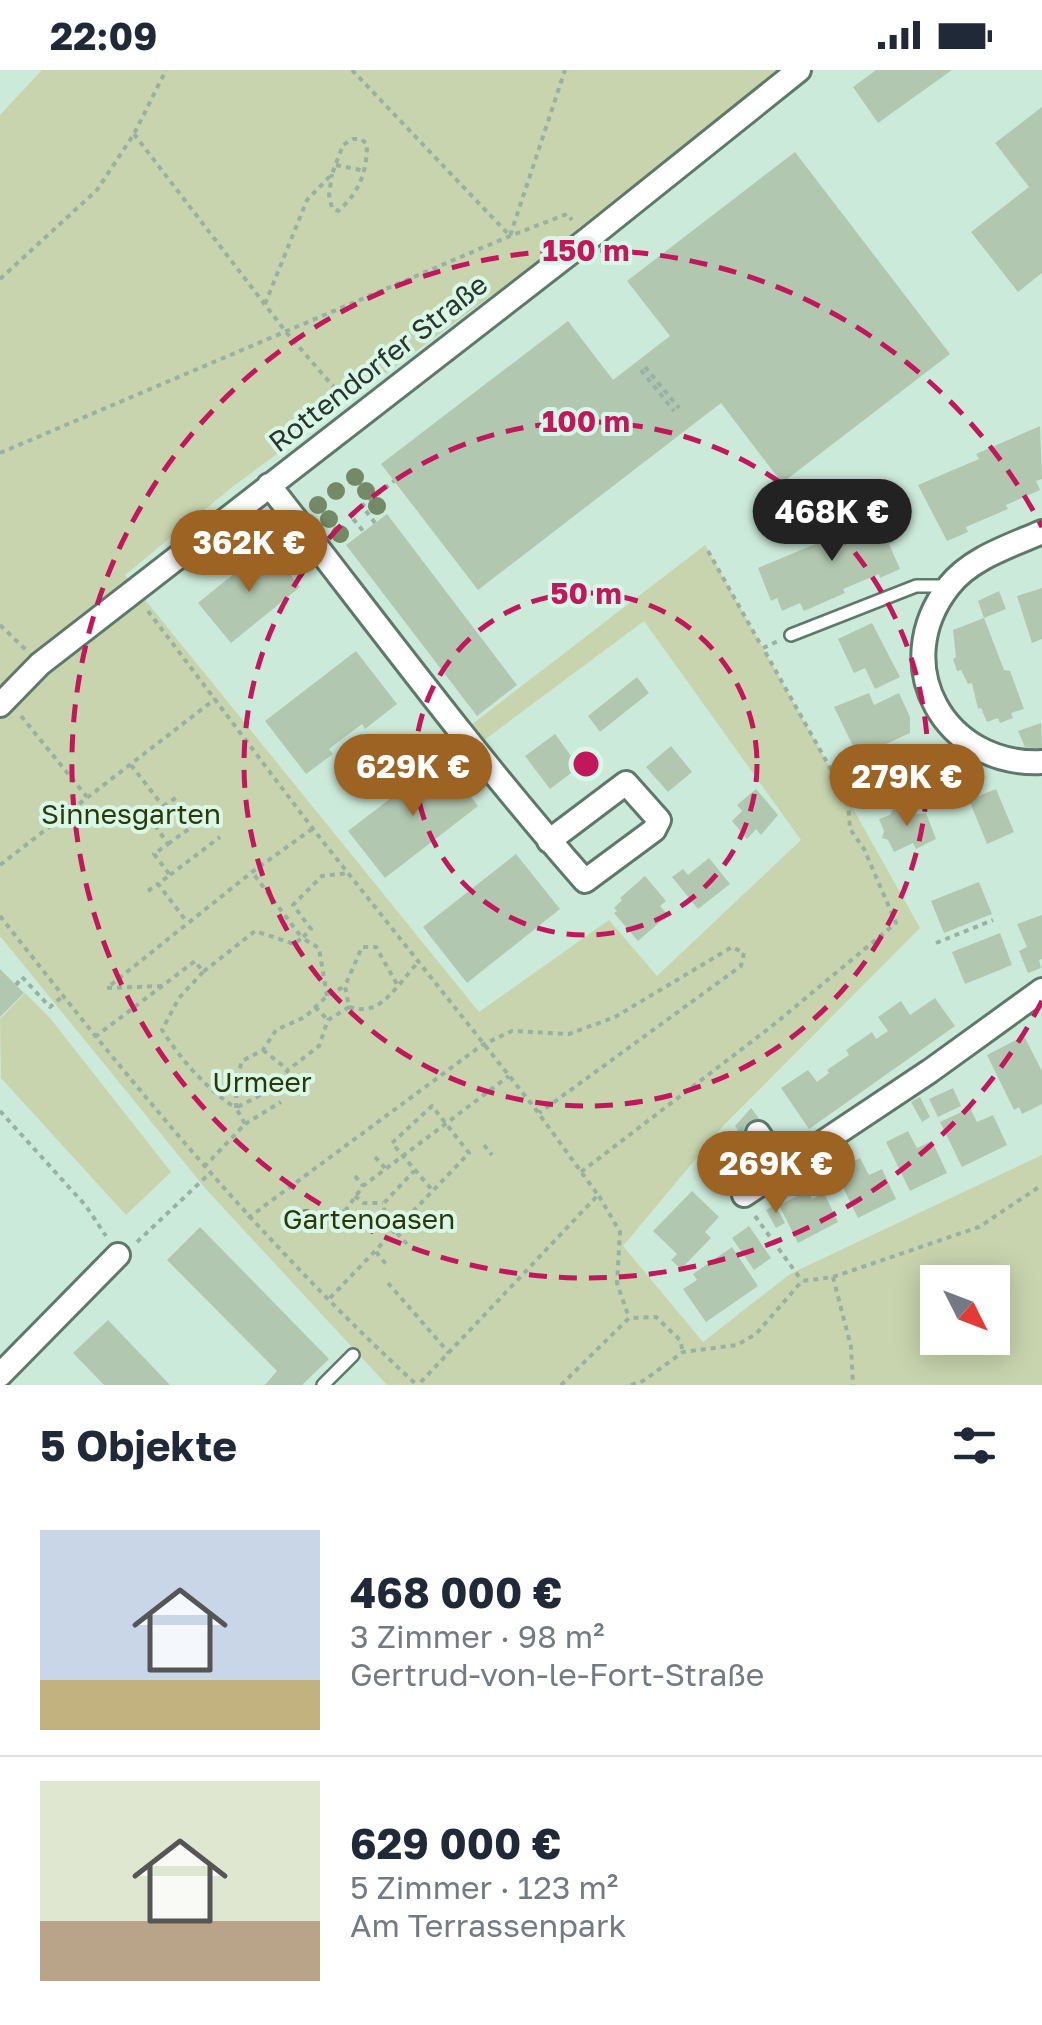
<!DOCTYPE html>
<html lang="de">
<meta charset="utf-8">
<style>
body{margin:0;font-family:"Golos Text",sans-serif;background:#f2f2f3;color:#1f2937;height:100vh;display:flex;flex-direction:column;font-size:38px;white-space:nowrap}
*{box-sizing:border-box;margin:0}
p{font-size:32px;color:#747a83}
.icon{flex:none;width:55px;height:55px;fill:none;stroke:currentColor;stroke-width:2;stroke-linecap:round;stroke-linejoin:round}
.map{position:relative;height:1315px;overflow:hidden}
.panel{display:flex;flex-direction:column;background:#fff;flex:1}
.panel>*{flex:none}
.needle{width:65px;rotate:132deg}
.fabs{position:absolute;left:920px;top:1195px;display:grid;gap:20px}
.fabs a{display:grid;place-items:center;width:90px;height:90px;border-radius:0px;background:#fff;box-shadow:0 5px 25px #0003;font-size:50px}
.price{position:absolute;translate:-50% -85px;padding:0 22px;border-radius:35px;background:#9d6322;color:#fff;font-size:32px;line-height:65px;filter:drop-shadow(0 2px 5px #0008)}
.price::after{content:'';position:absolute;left:50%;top:60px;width:30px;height:22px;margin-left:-15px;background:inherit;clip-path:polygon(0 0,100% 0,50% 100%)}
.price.on{background:#222;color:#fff}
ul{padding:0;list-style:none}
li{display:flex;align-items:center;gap:30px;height:250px;padding:0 40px}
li+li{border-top:2px solid #e0e1e3}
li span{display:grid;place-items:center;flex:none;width:280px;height:200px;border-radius:0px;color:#555}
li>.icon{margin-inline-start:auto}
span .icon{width:120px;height:120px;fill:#fffc;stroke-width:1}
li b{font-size:42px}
h2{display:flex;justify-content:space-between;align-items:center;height:120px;padding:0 40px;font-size:42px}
.status{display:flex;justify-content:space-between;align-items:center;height:70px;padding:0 50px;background:#fff;direction:ltr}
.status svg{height:28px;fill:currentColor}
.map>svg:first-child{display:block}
.green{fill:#c7d4ae;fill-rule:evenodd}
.building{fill:#b2c7b0}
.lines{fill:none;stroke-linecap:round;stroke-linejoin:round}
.lane-casing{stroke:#5e796b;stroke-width:16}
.street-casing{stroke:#5e796b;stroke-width:28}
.path{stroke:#98b1a4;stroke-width:4;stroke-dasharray:5 5;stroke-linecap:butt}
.lane{stroke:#fff;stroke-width:11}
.street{stroke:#fff;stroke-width:22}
.tree{fill:#748965}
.ring{fill:none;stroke:#c2185b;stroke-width:5;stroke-dasharray:18 12}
.labels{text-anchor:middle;stroke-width:8;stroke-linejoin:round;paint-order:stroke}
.street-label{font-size:28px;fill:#29352f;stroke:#d9f7e7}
.park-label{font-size:28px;fill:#2c3906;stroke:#d9f7e7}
.centre{fill:#c2185b;stroke:#d9f7e7;stroke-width:5}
.ring-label{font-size:30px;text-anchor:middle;font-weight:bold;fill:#c2185b;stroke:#d9f7e7;stroke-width:8;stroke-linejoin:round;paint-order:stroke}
</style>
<div class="status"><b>22:09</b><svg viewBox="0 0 49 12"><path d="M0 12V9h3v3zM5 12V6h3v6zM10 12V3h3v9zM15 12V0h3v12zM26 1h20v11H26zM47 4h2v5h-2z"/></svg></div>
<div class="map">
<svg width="1042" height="1315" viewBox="0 0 1042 1315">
<rect width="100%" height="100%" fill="#cceada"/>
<path class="green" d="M42,0H781L545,186L231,418L125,505L479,942L609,850L657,906L801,770L644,551L483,671L471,655L705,475L920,858L724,1055L623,1176L703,1272L790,1204L1042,1085V1315H387L205,1118L0,866V45ZM938,1212H992V1268H938Z
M25,923L50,948L171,1102L126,1145L1,1008L0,949Z"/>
<path class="building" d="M876,0H952L878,53L853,17Z
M1042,37V203L1018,222L971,162L1029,117L995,73Z
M795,82L950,284L782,413L721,333L478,520L381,394L568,251L613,310L670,266L627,211Z
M1040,356L1042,409L1036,411L1040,420L1006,435L1008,439L966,457L968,462L947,471L918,415L979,389L976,384Z
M880,440L894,472L889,474L900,499L880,508L879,504L843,519L845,523L804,541L800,533L782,541L777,528L771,531L758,498L818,473L816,468Z
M387,444L517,615L477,646L346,475Z
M267,477L277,489L284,490V497L300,517L231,573L198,533Z
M1042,518V569L1032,573L1017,526Z
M999,521L1006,539L984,548L978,531Z
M984,548L1004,600L1010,601L1024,639L1011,643L1013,648L1000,653L998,648L987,652L981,638L978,639L972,613L968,614L961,600L957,601L953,589L956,587L953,560Z
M872,553L900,607L875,619L865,598L854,603L838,569Z
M356,581L397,634L365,659L362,654L329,679L333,684L306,704L265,651Z
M637,607L649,623L600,662L588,646Z
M869,623L874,635L899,623L910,647V663L875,679L853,676L834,637Z
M1041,653L1042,679L1025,677L1018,661Z
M555,664L579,697L550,719L525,686Z
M671,676L692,702L668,722L646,697Z
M442,689L478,736L385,808L348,761Z
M939,697L955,709L940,729L924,718Z
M756,719L778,745L761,765L756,759L747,769L732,751L742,741L737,735Z
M996,719L1014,762L987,774L969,730Z
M911,735L916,744L926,743L936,769L916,779L913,773L894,782L888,770L882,768L884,761L879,749L890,745L893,739L900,740Z
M516,784L560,839L467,913L423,857Z
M709,788L730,814L698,839L672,807L683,799L688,805Z
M645,806L666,831L660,836L668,845L638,871L614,843L617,841L614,838L622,830L620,828Z
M979,812L992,844L944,863L931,831Z
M1042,845V889L1039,890L1041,898L1028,903L1019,881L1027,877L1017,854Z
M1000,863L1012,895L965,914L952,882Z
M0,899L24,923L0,947Z
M935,928L955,956L809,1059L781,1018L808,1000L817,1012L829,1003L827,1000L849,985L846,980L872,962L876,969L888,961L878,947L901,931L910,945Z
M1024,966L1042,1001V1034L1022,1044L1019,1037L1014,1040L987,985Z
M953,1018L961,1036L938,1047L929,1029Z
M920,1027L930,1047L922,1052L911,1032Z
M751,1038L764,1055L744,1070L735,1056Z
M970,1038L977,1052L993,1045L1007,1075L962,1097L940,1052Z
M908,1061L917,1078L932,1071L947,1103L910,1121L886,1072Z
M860,1088L869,1105L882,1099L896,1129L858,1148L835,1101Z
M692,1121L719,1147L705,1162L711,1168L681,1199L671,1190L677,1184L653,1161Z
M808,1121L812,1129L824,1123L838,1152L798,1173L779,1135Z
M775,1135L785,1153L776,1158L766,1140Z
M749,1156L771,1188L754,1200L732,1168Z
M200,1157L329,1289L302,1315H265L277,1301L167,1190Z
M732,1177L758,1216L706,1252L683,1219L697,1210L693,1204Z
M108,1250L170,1315H104L73,1283Z"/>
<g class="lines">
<defs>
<path id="lane" d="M791,565L916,516H949
M323,1315L353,1285"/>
<path id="street" d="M269,415C373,548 473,684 585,811L654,760L659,750L626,713L549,771
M1042,462C1010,476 971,488 949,516C887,595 945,697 1042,692
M0,635L40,594L588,169L799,0
M758,1063L783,1101
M744,1125L930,1001L1042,920
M0,1305L118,1185"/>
</defs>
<use href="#lane" class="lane-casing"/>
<use href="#street" class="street-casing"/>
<path class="path" d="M352,0L510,166L565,0
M134,64L286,262L345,330
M336,95L365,101
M0,209L97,120L134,64L166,0
M265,234L307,130L332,104L343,75L353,69H361L367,74C367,102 359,123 338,141L332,138L329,125L332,104
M645,297L679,338
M641,300L674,341
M0,383L510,166L567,144L572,150
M362,436L350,445L364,462
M375,453L362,436L394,411
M708,481L762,577
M148,541L313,759L534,1037L598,1125L418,1315
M0,555L26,580
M21,646L87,727
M131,695L163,736L149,747L168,774L154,784L170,805L158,814L187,852
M163,736L179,726
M168,774L200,751
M0,795L215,629
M170,805L220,767
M148,821L158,814
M0,846C131,1013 260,1171 417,1315
M936,873L993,850
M203,902L179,928L162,960C180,988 206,1019 236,1038
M16,915L22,907L50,937L63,926
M162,916L107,918L252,802L312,759
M327,926L319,878L302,868L311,859L293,835L322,806L349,803
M315,937L328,950
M349,937C372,944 383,933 398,916
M95,967L195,891L203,902L255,861L294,874L302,868L252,802
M263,980L287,999
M236,1038L237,1008L242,991L263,980L276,960L305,947L327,926L343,917
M0,1041L86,1136L106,1166
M245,1054L281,1032
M484,1075L492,1085
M375,1087L385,1098
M204,1097L245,1054L236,1038L274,1018L288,1000L319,976L328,950L349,937L345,916L362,877H376L398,916L418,892
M581,1102L772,956L896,853L864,779L850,759L848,730L763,578L778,571
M355,1106L363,1116
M355,1126L363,1133H383
M599,1126L620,1162L617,1213L629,1248
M414,1139L427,1154
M345,1141L363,1116L509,1006
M755,1146L802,1211
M248,1148L482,975L512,961L569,964L615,947L732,877L744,883L741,896L539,1043
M317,1148L310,1155L302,1152L301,1144L310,1140L317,1148L345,1141L362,1149L385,1150
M137,1172L210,1103
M407,1174L385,1150L384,1133L414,1101
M376,1182L386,1194
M833,1207L851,1277L853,1315
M388,1213L449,1283
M330,1228L469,1083L432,1036L392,1073L433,1121
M561,1315L629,1248L656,1247L680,1270L683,1282
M631,1315L643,1311L683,1282L737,1275L756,1264L802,1211L833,1207L979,1157L1042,1115"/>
<use href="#lane" class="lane"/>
<use href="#street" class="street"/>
</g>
<g class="tree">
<circle cx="355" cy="407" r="9"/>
<circle cx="336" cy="421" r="9"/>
<circle cx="366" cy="421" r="9"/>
<circle cx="318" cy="435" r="9"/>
<circle cx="377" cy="436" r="9"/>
<circle cx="329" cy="449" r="9"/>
<circle cx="340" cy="464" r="9"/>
<circle cx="306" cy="1148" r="9"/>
</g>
<g class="ring">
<circle cx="586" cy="694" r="171"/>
<circle cx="586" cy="694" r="342"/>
<path d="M1042 931A514 514 0 1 1 1042 457"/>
</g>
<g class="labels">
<g class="street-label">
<text transform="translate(378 293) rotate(-38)" y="10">Rottendorfer Straße</text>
</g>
<g class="park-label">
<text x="131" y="754">Sinnesgarten</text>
<text x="262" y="1022">Urmeer</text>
<text x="369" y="1159">Gartenoasen</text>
</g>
</g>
<circle cx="586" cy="694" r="15" class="centre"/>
<g class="ring-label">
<text x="586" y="191">150 m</text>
<text x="586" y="362">100 m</text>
<text x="586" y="534">50 m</text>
</g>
</svg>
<div class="fabs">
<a><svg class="needle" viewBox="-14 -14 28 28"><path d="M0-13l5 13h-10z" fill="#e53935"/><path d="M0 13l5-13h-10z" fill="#747a83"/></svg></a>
</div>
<b class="price on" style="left:832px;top:494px">468K €</b>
<b class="price" style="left:249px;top:525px">362K €</b>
<b class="price" style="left:413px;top:749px">629K €</b>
<b class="price" style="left:907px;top:759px">279K €</b>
<b class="price" style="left:776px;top:1146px">269K €</b>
</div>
<section class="panel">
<h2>5 Objekte<svg class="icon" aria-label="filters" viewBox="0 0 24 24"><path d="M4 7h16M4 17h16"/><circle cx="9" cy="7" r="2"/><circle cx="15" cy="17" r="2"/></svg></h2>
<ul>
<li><span style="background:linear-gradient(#c9d6e8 75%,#c2b280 0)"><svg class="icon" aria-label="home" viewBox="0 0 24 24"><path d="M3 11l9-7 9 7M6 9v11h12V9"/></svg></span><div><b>468 000 €</b><p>3 Zimmer · 98 m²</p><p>Gertrud-von-le-Fort-Straße</p></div></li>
<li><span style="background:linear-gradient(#dfe7d0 70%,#b9a48a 0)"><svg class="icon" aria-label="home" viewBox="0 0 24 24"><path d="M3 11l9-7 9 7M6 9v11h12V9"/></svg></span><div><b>629 000 €</b><p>5 Zimmer · 123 m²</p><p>Am Terrassenpark</p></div></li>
</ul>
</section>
